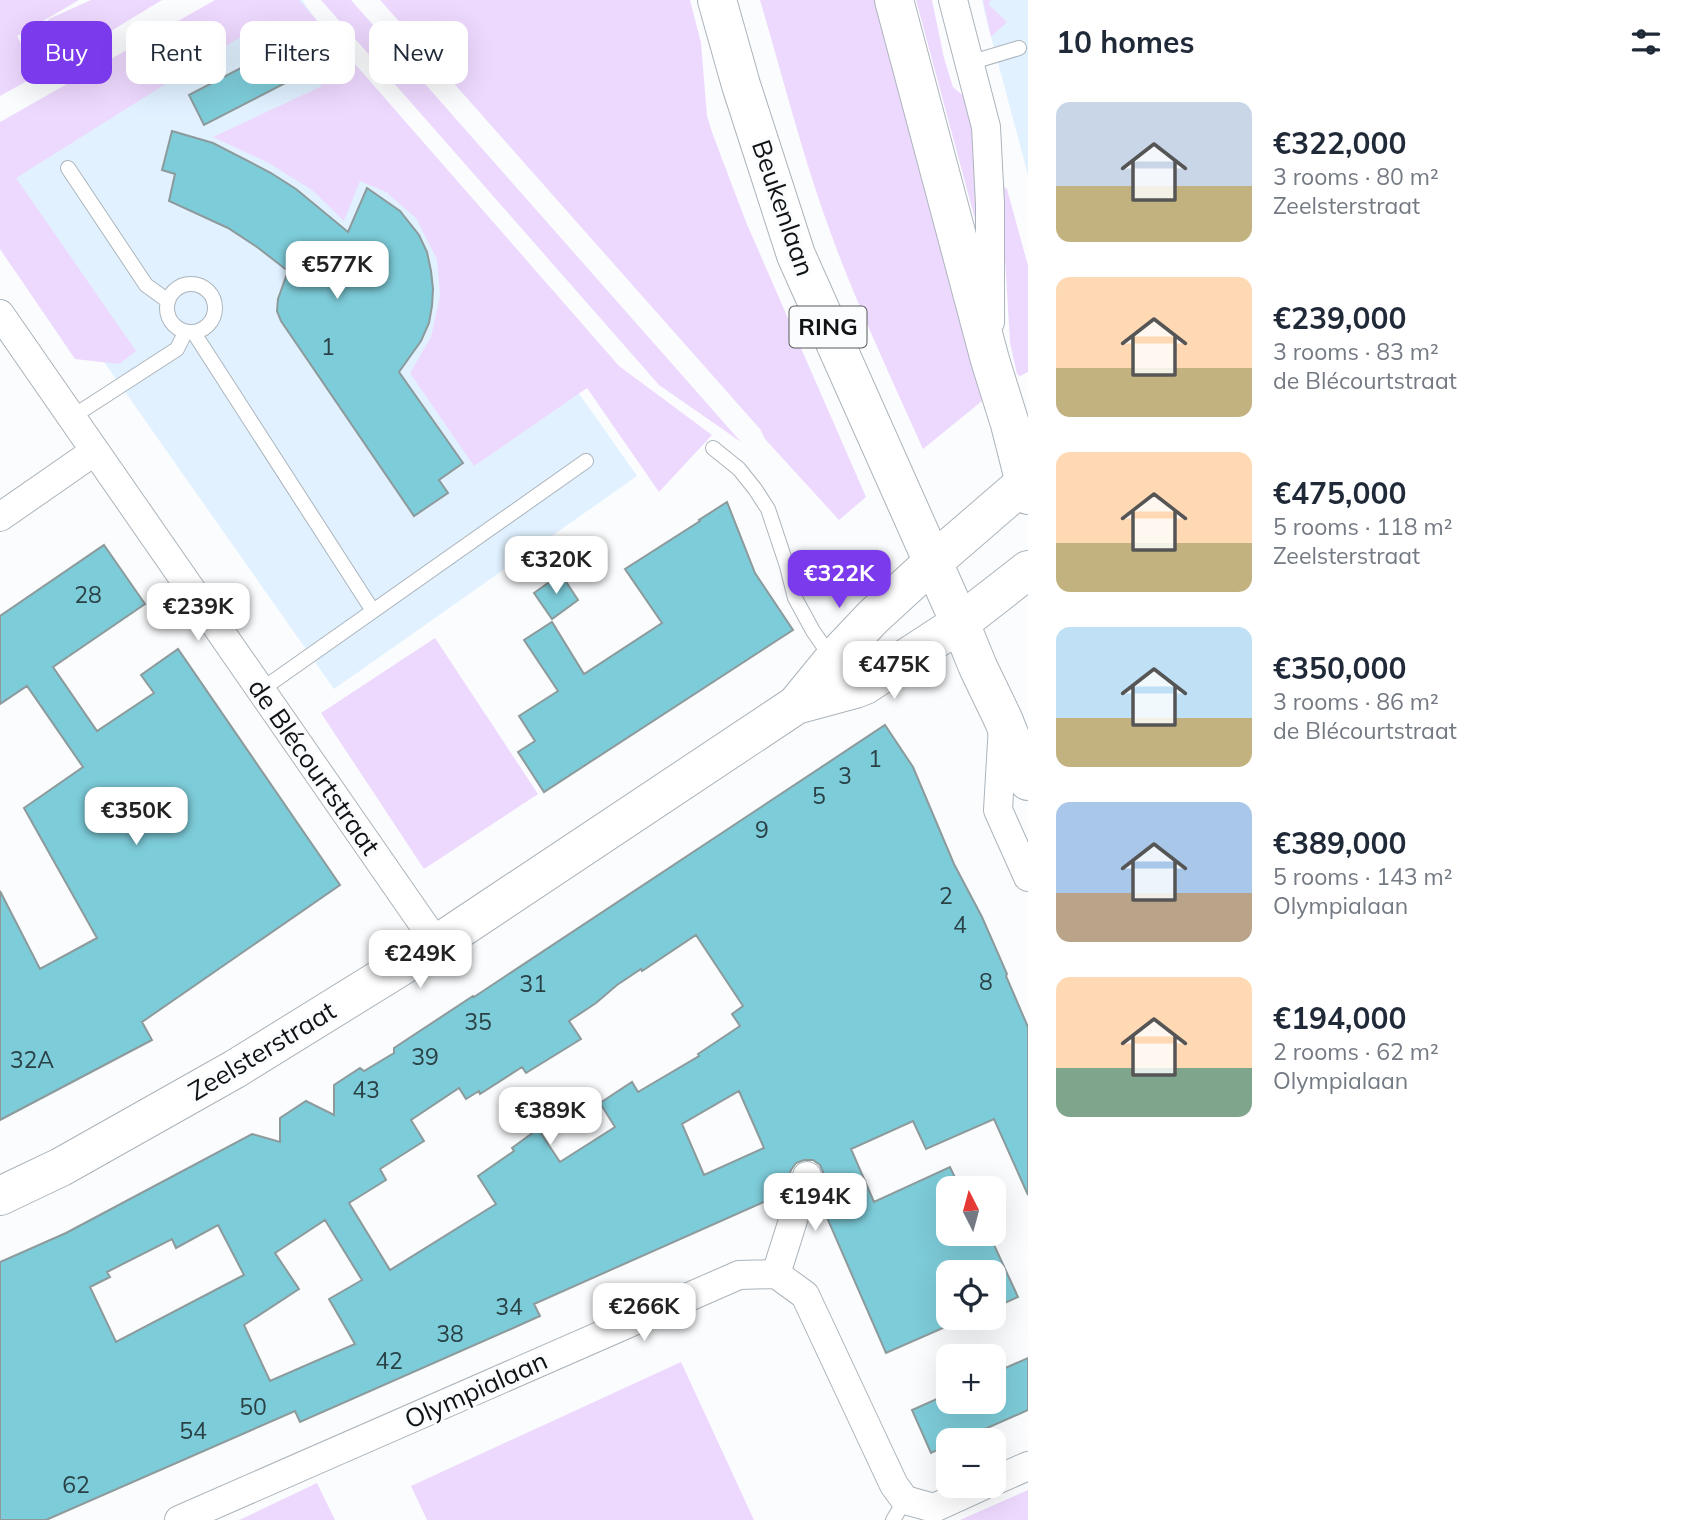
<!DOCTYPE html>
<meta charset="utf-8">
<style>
body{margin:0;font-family:Mulish,sans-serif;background:#f2f2f3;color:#1f2937;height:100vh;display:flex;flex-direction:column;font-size:26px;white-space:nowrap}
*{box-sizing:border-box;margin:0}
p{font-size:23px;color:#747a83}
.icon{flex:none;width:38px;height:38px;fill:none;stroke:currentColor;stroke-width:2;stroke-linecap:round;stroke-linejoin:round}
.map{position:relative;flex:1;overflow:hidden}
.side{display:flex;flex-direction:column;background:#fff;width:665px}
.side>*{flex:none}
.hud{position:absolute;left:21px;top:21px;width:665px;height:63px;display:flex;gap:14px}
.needle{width:46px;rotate:354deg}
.tools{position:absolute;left:936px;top:1176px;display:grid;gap:14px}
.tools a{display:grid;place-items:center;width:70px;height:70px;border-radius:14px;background:#fff;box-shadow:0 7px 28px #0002;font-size:35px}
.price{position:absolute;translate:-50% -60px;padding:0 16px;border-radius:14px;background:#fff;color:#222;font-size:23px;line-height:46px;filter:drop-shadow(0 2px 4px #0008)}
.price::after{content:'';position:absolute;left:50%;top:42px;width:21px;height:16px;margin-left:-10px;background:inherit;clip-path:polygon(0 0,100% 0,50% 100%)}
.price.active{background:#7c3aed;color:#fff}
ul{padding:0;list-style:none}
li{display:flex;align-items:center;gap:21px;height:175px;padding:0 28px}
li span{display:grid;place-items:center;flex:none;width:196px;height:140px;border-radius:14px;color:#555}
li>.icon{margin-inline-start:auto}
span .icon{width:84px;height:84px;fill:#fffc;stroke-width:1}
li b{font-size:30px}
h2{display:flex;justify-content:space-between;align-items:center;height:84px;padding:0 28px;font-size:30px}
.pill{padding:0 24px;border-radius:14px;background:#fff;box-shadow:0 7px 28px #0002;font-size:24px;line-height:63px}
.pill.active{background:#7c3aed;color:#fff}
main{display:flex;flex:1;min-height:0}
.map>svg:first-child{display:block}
.built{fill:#e1f1ff}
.green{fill:#eed9fe}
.building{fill:#7dccd9;stroke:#8d9a9c;stroke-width:2;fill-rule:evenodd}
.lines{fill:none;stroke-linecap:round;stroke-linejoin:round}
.lane-casing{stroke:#abb4bc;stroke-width:16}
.street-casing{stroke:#abb4bc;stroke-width:30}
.secondary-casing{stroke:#abb4bc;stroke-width:40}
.primary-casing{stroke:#abb4bc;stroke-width:40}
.lane{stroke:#fff;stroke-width:14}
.street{stroke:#fff;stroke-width:28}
.secondary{stroke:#fff;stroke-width:38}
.primary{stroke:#fff;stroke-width:38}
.labels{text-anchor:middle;stroke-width:7;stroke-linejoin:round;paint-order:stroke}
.number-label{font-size:23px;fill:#2a4146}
.shield{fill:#fafcfd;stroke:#56595b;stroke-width:2}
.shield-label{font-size:24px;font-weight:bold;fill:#0f1315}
.street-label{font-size:26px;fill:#0f1315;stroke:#fafcfd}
</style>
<main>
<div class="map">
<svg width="1028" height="1520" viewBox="0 0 1028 1520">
<rect width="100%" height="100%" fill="#fafcfd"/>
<path class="built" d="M258,0H302L637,476L334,689L0,214V180Z
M982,0H1028V175L985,14Z"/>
<path class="green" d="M0,0H79L17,36L38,75L0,96Z
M91,0H162L60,62L42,29L49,19Z
M215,0H299L619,366L712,435L659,492L587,388L474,466L410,373L431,337L440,296L437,259L416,218L386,192L360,181L344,221L312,190L267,162L213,137L322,86L266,21L16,178L136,351L119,364L75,359L0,249V122Z
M321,0H351L741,442L659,385Z
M380,0H690L701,43L707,116L713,135L746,222L866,497L839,520L765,439L760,429Z
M760,0H874L982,401L923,449C891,378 858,307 831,234C803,158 783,78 760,0Z
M916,0H932L944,58L953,87L972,103L982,220L976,223Z
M983,0H991L988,4L1007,22L991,37Z
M1004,187L1007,189L1028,266V372L1020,376L1017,374L1010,343L1001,189Z
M435,638L538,794L424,869L321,713Z
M681,1362L754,1520H427L411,1486Z
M317,1483L335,1520H239L250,1515Z
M1028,1490V1520H960Z"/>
<path class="building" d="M279,48L295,78L204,125L189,95Z
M172,131L213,143L271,173L296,189L348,232L367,188L400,211L419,235L427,252L431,271L433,289L432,306L429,323L421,341L399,372L463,463L439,480L448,493L414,516L281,321L277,311L278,299L288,271L257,247L228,228L169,201L175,174L162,170Z
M727,502L755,573L793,630L544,792L518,752L535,741L519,716L558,691L524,640L552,622L584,674L662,623L625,569L700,521L699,520Z
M104,545L145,604L53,667L97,731L154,693L141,675L178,649L340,885L142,1022L152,1040L0,1120V891L40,969L97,938L24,808L83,767L27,686L0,704V616Z
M561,574L578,600L552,619L534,593Z
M885,725L913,767L954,864L982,917L1007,974L1006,976L1028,1027V1195L994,1119L926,1149L913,1121L851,1149L874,1202L950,1167L960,1188H948V1234H989L1018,1297L994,1308V1272H948V1318H970L962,1321L961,1320L886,1353L818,1197L823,1181V1172L820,1165L813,1160H804L796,1163L791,1170L784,1193L534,1304L540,1316L511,1329L300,1422L295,1411L46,1520H0V1262L66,1233L252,1134L280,1142V1118L306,1101L334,1115V1085L360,1068L364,1071L394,1053V1048L473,996L474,997ZM696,935L743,1006L732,1014L740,1026L698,1054L699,1056L638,1092L632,1082L600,1103L615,1127L560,1162L538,1129L512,1148L514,1151L478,1176L496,1204L390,1270L349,1203L386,1180L380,1169L424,1141L411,1120L459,1088L466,1099L479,1091L480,1094L522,1067L526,1073L581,1039L569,1021L596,1003L617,985L641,969L642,971ZM739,1091L764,1148L704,1175L682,1124ZM325,1220L362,1280L329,1299L355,1344L270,1381L244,1325L299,1289L275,1253ZM218,1225L244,1275L116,1342L90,1287L110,1277L107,1272L172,1239L176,1248Z
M1028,1358V1410L960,1440H948V1445L931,1453L912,1410L948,1394V1402H994V1373Z"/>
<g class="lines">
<defs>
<path id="lane" d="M969,63L1019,48
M68,168L146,285L168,301
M167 308a24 24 0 1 1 48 0a24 24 0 1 1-48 0Z
M194,333L373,611
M72,417L177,349L185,333
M713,448L739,469L755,489L768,509L787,566L795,598L813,631L831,657
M261,690L586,461
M893,1520L905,1500"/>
<path id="street" d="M953,0L986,127L990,204V322
M0,314L437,944
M0,517L95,451
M1003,725L998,810L1028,877
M776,1274L807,1176
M994,1481L1028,1466
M179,1520L739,1275L776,1274L805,1295L894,1485L905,1500L934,1508L982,1486"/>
<path id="secondary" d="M796,705L855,689L865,685L960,623L1028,570
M0,1196L61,1167L235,1069L437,944L796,705L837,655L873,617L933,562L1028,480"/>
<path id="primary" d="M717,0L741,85L796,255L960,623L978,667L1003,719L1028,781
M894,0L990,360L1010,424L1028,495"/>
</defs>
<use href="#lane" class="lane-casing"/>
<use href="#street" class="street-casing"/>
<use href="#secondary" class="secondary-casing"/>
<use href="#primary" class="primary-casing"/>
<use href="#lane" class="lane"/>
<use href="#street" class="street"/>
<use href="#secondary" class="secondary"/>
<use href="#primary" class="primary"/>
</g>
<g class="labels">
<g class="number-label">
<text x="328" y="355">1</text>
<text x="88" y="603">28</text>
<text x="875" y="767">1</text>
<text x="845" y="784">3</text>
<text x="819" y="804">5</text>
<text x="762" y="838">9</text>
<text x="946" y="904">2</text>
<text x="960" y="933">4</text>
<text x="986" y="990">8</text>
<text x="533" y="992">31</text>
<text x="478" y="1030">35</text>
<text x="425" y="1065">39</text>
<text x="32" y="1068">32A</text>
<text x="366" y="1098">43</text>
<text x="509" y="1315">34</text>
<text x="450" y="1342">38</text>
<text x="389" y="1369">42</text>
<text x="253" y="1415">50</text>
<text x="193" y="1439">54</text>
<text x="76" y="1493">62</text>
</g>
<rect class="shield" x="789.5" y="306.5" width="77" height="41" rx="5"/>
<g class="shield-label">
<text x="828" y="335">RING</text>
</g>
<g class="street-label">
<text transform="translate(783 208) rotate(71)" y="9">Beukenlaan</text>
<text transform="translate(314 767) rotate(55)" y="9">de Blécourtstraat</text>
<text transform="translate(262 1051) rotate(-31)" y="9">Zeelsterstraat</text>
<text transform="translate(476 1390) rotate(-24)" y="9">Olympialaan</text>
</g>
</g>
</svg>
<div class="tools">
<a><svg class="needle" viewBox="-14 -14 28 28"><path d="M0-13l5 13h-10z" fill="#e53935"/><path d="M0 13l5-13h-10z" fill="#747a83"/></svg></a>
<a><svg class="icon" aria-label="locate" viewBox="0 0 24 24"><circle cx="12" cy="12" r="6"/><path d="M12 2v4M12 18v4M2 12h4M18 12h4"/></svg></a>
<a>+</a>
<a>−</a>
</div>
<b class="price" style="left:337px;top:301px">€577K</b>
<b class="price" style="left:556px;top:596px">€320K</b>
<b class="price active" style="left:839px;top:610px">€322K</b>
<b class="price" style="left:198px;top:643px">€239K</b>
<b class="price" style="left:894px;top:701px">€475K</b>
<b class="price" style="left:136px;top:847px">€350K</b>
<b class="price" style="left:420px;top:990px">€249K</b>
<b class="price" style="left:550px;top:1147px">€389K</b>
<b class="price" style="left:815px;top:1233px">€194K</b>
<b class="price" style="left:644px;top:1343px">€266K</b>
<div class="hud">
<a class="pill active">Buy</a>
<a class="pill">Rent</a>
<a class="pill">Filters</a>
<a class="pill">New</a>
</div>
</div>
<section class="side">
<h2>10 homes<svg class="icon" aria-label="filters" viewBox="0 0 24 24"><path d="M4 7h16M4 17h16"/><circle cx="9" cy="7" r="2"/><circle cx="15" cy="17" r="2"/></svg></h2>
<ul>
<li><span style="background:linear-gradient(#c9d6e8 60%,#c2b280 0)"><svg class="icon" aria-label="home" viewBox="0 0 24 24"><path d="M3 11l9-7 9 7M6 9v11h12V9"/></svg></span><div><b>€322,000</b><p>3 rooms · 80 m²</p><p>Zeelsterstraat</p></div></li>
<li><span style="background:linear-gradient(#ffd9b3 65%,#c2b280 0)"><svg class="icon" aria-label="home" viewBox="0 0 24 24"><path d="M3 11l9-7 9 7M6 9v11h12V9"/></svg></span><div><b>€239,000</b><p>3 rooms · 83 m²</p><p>de Blécourtstraat</p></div></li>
<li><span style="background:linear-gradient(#ffd9b3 65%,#c2b280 0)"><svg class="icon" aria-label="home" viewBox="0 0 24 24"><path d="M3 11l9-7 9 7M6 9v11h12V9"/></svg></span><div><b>€475,000</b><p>5 rooms · 118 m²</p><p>Zeelsterstraat</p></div></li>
<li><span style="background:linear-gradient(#bfe0f5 65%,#c2b280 0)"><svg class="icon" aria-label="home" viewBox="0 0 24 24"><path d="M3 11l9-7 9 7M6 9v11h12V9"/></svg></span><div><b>€350,000</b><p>3 rooms · 86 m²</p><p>de Blécourtstraat</p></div></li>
<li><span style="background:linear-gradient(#a9c7e8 65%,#b9a48a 0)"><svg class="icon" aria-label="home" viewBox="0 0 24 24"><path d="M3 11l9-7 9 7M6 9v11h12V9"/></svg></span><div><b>€389,000</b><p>5 rooms · 143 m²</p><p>Olympialaan</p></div></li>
<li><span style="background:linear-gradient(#ffd9b3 65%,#7fa58c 0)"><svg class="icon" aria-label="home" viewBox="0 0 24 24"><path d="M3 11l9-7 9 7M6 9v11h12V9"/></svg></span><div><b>€194,000</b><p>2 rooms · 62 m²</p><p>Olympialaan</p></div></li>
</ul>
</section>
</main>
